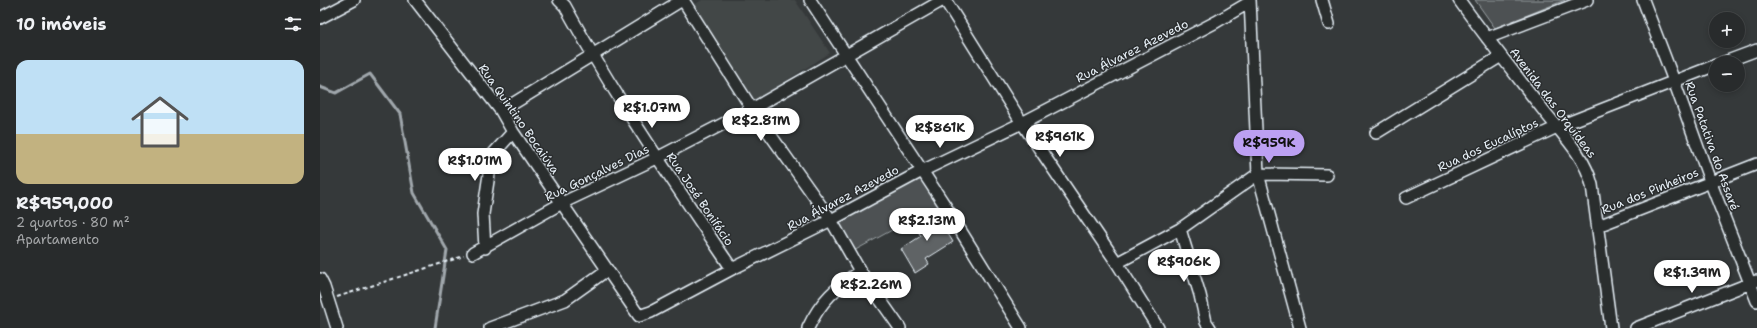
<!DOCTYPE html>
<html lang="pt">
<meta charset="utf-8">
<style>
body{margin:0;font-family:"Shantell Sans",sans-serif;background:#343738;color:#f1f3f6;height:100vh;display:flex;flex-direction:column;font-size:15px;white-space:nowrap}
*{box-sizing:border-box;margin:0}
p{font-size:13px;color:#a5a7a9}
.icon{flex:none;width:22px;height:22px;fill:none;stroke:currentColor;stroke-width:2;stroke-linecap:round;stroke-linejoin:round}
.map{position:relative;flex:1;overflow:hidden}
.side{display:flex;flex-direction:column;background:#282b2c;width:320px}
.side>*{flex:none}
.tools{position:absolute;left:1389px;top:12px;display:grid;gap:8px}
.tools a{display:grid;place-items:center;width:36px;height:36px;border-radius:50%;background:#282b2c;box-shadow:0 2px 6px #0003,0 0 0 1px #444748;font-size:20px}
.price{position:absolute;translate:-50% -34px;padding:0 9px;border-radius:14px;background:#fff;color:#222;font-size:13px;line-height:26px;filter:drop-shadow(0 1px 2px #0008)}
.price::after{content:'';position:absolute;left:50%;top:24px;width:12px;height:9px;margin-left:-6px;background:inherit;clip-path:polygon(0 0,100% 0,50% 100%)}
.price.current{background:#bca0f2;color:#111}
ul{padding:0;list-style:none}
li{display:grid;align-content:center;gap:8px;height:212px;padding:0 16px}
li span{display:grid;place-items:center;height:124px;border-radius:12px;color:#555}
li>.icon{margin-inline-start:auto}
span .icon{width:72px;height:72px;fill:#fffc;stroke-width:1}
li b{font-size:17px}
h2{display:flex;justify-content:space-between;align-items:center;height:48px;padding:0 16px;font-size:17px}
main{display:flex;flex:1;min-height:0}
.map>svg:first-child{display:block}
.built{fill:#424647}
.green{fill:#4d5152;stroke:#9aa1a5}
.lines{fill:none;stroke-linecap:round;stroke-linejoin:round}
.stream{stroke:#a0a7ac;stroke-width:3}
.building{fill:#5f6365;stroke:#e8f1f8}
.minor-casing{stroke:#e8f1f8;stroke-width:14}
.path{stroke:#e8f1f8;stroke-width:2;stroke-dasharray:4 3;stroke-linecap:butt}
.minor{stroke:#2a2d2e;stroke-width:11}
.labels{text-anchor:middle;stroke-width:3;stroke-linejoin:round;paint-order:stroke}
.street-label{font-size:12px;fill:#e8f1f8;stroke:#2a2d2e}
</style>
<main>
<section class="side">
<h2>10 imóveis<svg class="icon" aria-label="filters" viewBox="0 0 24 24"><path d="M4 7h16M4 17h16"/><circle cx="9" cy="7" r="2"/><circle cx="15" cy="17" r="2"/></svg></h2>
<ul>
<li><span style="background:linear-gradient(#bfe0f5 60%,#c2b280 0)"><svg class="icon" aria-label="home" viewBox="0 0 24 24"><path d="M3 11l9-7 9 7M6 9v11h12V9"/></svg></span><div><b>R$959,000</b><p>2 quartos · 80 m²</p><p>Apartamento</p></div></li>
</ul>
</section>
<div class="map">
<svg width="1437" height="328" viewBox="0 0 1437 328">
<rect width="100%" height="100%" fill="#35393a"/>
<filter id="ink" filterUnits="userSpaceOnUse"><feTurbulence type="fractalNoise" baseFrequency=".025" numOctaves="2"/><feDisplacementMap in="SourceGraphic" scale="8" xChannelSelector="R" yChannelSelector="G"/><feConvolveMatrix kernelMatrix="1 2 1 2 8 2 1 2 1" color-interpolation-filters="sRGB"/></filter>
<g filter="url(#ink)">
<path class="built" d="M382,0H475L510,53L434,101L371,7Z"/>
<path class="green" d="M1155,0H1245L1175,28Z
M602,171L624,204L586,228L583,224L530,253L511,221Z"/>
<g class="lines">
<path class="stream" d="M0,87L16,93L50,74L80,114L94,193L127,250L115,328"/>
</g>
<path class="building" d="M615,212L633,242L606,259L609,264L595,273L581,249L601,236L594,225Z"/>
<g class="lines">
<defs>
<path id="minor" d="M95,0L181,111L193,132L319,316L331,312L412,269L511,220L602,171L702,123L896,22L930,2
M239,0L245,6C295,97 354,183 412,269
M363,0L432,109L511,220L540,271L580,328
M490,0L624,204L701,328
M625,0L702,123L797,263L838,328
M930,0L938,174L980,328
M1002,0L1009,24
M1139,0C1166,38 1196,75 1224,111C1242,134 1265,156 1272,185L1291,328
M1323,0L1354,81L1390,181L1437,301
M0,18L34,0
M1167,38L1267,0
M1402,63L1437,50
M181,111L362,0
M1056,133L1181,56
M1086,198L1237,127L1396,65
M1278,226L1437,164
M860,229L880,295L886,322L890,328
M165,248L163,214L171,161L174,153L193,132
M153,253L242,203L337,158L432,109L623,0
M797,263L860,229L938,174L1007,175
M0,279L4,287L17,328
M170,328L245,300L287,270
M488,328C501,300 516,288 540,271
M1316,328L1436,281"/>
</defs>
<use href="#minor" class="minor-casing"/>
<path class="path" d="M17,297L144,256"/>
<use href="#minor" class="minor"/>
</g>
</g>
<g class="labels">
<g class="street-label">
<text transform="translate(812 51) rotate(-27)" y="4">Rua Álvarez Azevedo</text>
<text transform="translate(1233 103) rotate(53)" y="4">Avenida das Orquídeas</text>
<text transform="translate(199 119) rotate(55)" y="4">Rua Quintino Bocaiúva</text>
<text transform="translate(1168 145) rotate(-25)" y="4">Rua dos Eucalíptos</text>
<text transform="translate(1392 146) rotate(70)" y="4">Rua Patativa do Assaré</text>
<text transform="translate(277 173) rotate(-26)" y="4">Rua Gonçalves Dias</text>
<text transform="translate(1330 191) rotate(-22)" y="4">Rua dos Pinheiros</text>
<text transform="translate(523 198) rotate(-28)" y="4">Rua Álvarez Azevedo</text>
<text transform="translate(380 199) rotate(56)" y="4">Rua José Bonifácio</text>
</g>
</g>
</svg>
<div class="tools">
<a>+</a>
<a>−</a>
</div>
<b class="price" style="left:332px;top:129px">R$1.07M</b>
<b class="price" style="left:441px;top:142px">R$2.81M</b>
<b class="price" style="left:620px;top:149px">R$861K</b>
<b class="price" style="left:740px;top:158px">R$961K</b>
<b class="price current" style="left:949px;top:164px">R$959K</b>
<b class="price" style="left:155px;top:182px">R$1.01M</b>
<b class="price" style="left:607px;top:242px">R$2.13M</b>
<b class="price" style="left:864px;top:283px">R$906K</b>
<b class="price" style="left:1372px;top:294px">R$1.39M</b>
<b class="price" style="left:551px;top:306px">R$2.26M</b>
</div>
</main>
